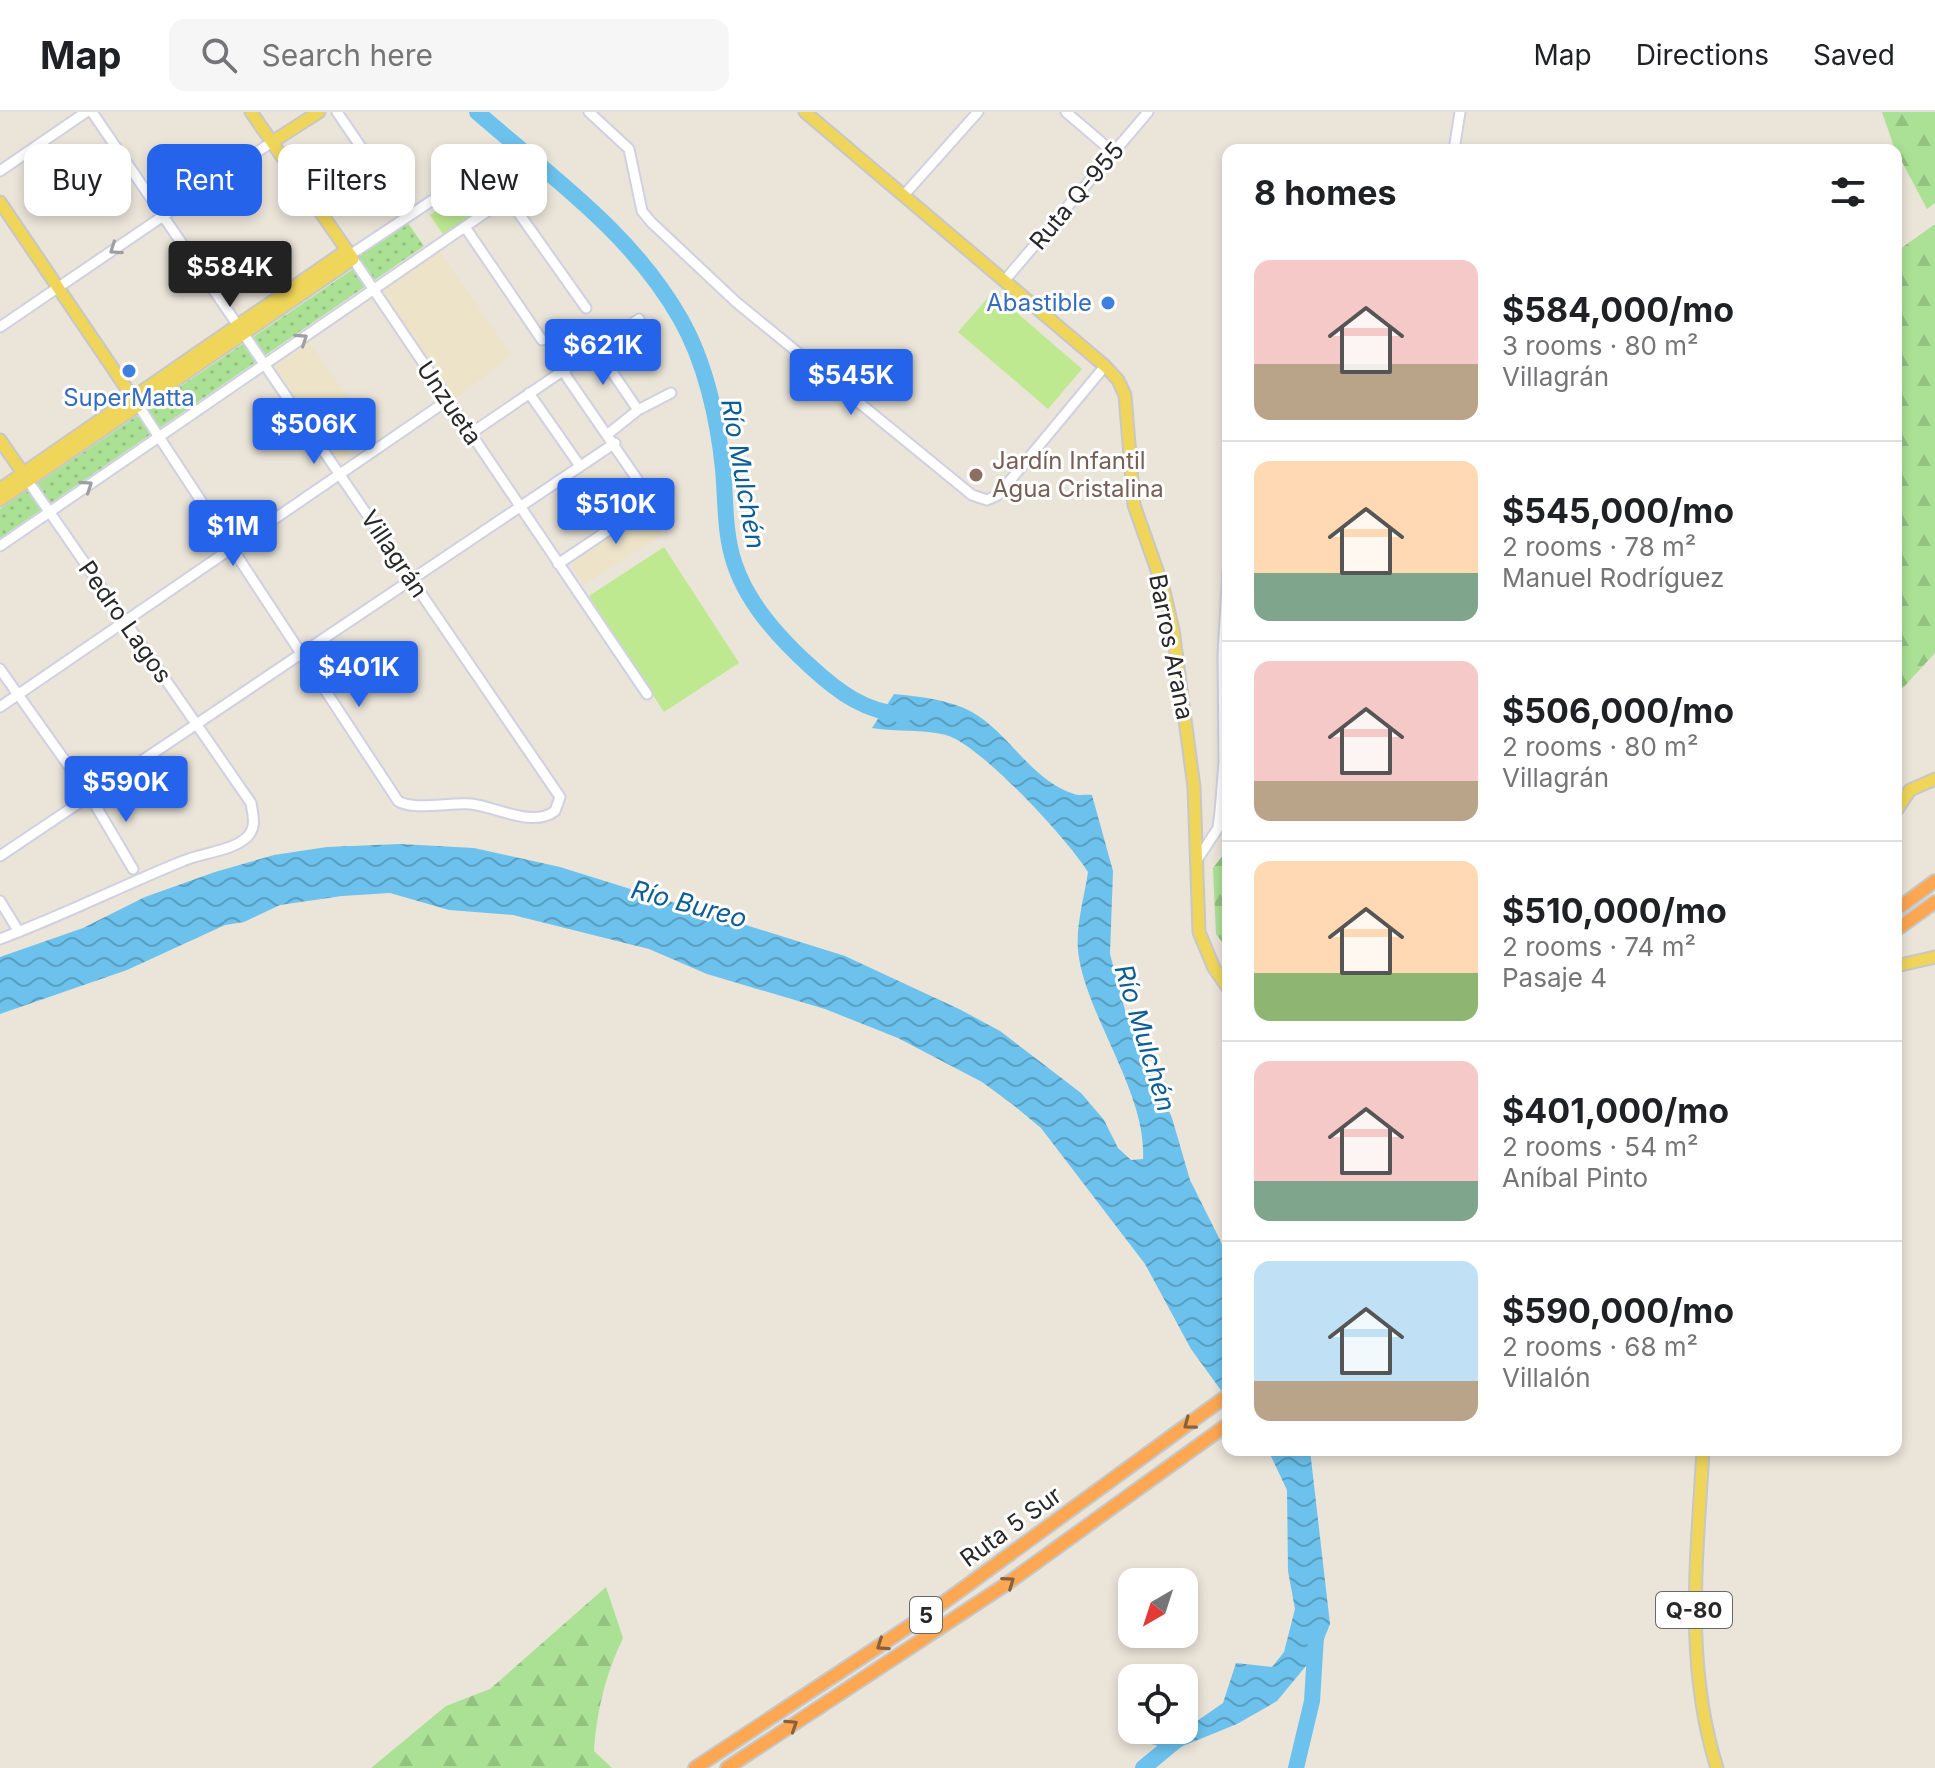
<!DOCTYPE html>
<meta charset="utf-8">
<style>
body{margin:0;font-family:Inter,sans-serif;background:#f6f6f6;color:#202124;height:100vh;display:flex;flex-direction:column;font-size:30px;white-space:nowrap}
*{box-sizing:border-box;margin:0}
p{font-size:26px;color:#757577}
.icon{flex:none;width:44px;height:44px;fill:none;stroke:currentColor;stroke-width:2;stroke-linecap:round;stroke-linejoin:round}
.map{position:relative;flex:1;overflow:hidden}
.drawer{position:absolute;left:1222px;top:32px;width:680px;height:1312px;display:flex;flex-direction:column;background:#fff;border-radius:16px;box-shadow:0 4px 12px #0003}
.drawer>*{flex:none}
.banner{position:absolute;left:24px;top:32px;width:760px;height:72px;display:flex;gap:16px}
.needle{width:52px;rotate:219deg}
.fabs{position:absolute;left:1118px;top:1456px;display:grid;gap:16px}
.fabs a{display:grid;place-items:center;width:80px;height:80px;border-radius:16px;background:#fff;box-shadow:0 4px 12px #0003;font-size:40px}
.price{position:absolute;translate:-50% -68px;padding:0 18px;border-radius:8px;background:#2563eb;color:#fff;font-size:26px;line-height:52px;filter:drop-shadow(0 2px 4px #0008)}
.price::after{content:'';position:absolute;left:50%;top:48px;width:24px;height:18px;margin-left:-12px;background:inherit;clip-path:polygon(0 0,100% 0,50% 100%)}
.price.current{background:#222;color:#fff}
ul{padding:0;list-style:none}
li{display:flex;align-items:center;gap:24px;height:200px;padding:0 32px}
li+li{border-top:2px solid #e0e0e0}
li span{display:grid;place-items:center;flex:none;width:224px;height:160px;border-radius:16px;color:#555}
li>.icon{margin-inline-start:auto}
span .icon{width:96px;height:96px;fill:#fffc;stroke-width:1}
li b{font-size:34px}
h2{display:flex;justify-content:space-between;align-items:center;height:96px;padding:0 32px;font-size:34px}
.tag{padding:0 28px;border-radius:16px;background:#fff;box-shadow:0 4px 12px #0003;font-size:28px;line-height:72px}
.tag.current{background:#2563eb;color:#fff}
header{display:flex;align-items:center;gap:48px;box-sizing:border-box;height:112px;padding:0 40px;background:#fff;border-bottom:2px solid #e0e0e0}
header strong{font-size:38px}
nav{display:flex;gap:44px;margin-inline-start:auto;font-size:28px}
.search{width:560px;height:72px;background:#f6f6f6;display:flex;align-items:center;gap:20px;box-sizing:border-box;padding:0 28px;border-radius:16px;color:#757577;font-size:30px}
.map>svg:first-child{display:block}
.education{fill:#ece3c8}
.green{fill:url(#green-dots)}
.forest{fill:url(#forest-firs)}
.pitch{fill:#bee991}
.water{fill:url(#water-waves)}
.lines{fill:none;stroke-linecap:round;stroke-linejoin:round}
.river{stroke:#6cc2ed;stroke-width:16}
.minor-casing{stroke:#cfd1e1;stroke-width:13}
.major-casing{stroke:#c7c7c7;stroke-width:15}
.highway-casing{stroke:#c7c7c7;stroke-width:16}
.minor{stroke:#fff;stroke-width:9}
.major{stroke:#efd65a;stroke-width:11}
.highway{stroke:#fda752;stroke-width:12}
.oneway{stroke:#9e9e9e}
.oneway2{stroke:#88613b}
.shop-dot{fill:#3f7fe0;stroke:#fff;stroke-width:3}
.education-dot{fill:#8d6e63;stroke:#fff;stroke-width:3}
.labels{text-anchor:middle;stroke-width:6;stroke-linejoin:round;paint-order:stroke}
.shield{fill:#fff;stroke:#686868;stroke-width:2}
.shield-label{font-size:22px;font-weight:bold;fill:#282828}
.street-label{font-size:24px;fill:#282828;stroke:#fff}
.shop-label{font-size:24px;fill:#366cbe;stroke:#fff;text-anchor:end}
.education-label{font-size:24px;fill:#785e54;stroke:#fff;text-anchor:start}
.water-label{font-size:26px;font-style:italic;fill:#0e5e96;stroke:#fff}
</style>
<header>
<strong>Map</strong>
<div class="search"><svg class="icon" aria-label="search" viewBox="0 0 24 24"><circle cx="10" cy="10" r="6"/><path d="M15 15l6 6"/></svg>Search here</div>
<nav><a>Map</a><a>Directions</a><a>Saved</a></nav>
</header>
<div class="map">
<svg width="1935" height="1656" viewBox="0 0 1935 1656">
<defs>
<pattern id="green-dots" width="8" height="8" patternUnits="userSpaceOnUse" patternTransform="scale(2)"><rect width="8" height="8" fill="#aae195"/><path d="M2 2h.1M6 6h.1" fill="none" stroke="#92c180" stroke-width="1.8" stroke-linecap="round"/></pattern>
<pattern id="forest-firs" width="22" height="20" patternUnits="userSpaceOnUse" patternTransform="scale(2)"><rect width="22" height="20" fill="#aae195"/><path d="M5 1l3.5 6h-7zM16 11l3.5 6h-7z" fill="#92c180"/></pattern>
<pattern id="water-waves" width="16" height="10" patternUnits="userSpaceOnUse" patternTransform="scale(2)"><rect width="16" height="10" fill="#6cc2ed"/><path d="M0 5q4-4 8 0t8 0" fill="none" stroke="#599ec0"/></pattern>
</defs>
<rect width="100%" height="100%" fill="#eae4d9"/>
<path class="education" d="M438,137L512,243L454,288L378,179Z
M309,230L374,323L339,348L274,254Z
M647,401L662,423L584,473L572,454L573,449Z"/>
<path class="green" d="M407,110L424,134L0,426V397L362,151L357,144Z"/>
<path class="forest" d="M1882,0H1935V91L1927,97L1894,35Z
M1935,112V541L1900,579L1896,577V140Z
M1228,737V838L1216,822L1213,756Z
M606,1475L623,1526C605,1564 597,1598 594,1639L612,1656H371L446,1594L490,1577Z"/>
<path class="pitch" d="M464,80L478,100L444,124L430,103Z
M993,180L1082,257L1048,297L958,220Z
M664,435L739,551L664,600L589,484Z"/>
<path class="water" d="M894,582C921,585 948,587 972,600C1009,621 1032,669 1074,682C1079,684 1086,682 1092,683L1113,759L1110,842L1125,898L1172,1006L1190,1068L1228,1144V1288L1191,1237L1145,1152L1041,1016L1012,992L982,970L898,926L825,897L707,862L649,837L513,803L449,798L390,781L342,784L280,793L244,810L225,813L127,858L0,902V845L83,816L145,785L215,760L274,743L327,735L400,732L474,736L560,755L845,844L961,898L1000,919L1081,981L1104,1008L1118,1036L1131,1048L1143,1047C1147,983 1089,907 1079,846C1074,818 1084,788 1088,760C1068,728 981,633 946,623C924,617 896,620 872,616Z
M1268,1338H1310L1330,1512L1320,1537L1277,1589L1237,1612L1173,1638L1148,1631L1184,1618L1223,1591L1236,1551L1272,1555L1284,1540L1295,1497L1288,1459L1287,1378Z"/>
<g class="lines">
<path class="river" d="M477,0C550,64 631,120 680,206C705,249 718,307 723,357C726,388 724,422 735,453C748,492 780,527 810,554C838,580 865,600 904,603
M1143,1656L1183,1623
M1296,1656L1312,1589L1316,1524"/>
<defs>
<path id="minor" d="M92,0L560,685L555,699C533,716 497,695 471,692C451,690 413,699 398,689L138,293
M337,0L408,104
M589,0L629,37L642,99L651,110L736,190L972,383L987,388L998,383L1105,254
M1066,0L1114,41
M1454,38L1460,0
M0,59L86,0
M904,83L978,0
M508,86L586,196
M465,115L542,228
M350,143L478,58
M353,147L647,582
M1005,168L1148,0
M0,215L272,30
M595,235L638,298
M529,281L580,354
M470,322L639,207
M608,322L638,298L671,281
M0,434L530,70
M558,452L652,389L562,258
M0,557L90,684L133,757
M0,595L448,288
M0,744L615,331
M1197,748L1218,716L1220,700L1224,650L1223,541L1228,458
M0,789L19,820
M0,827C62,804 121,774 183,749C201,741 233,739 247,725C257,715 253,704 251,691L28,369"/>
<path id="major" d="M805,0L1105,254L1118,268L1125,283L1134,393L1163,475L1173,518L1194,675L1199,820L1214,856L1228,876
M272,30L319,0
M0,90L135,289
M0,328L27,367
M0,377L347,138
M0,388L353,147L251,0
M1896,699L1910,678L1935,667
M1896,854L1935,845
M1703,1338C1697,1445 1684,1552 1717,1656"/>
<path id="highway" d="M1896,798L1935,769
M1896,818L1935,790
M695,1656L932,1499L1228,1283
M727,1656L1005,1473L1228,1312"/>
</defs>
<use href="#minor" class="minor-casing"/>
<use href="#major" class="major-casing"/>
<use href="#highway" class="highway-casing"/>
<use href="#minor" class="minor"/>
<use href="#major" class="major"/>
<use href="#highway" class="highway"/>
</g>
<defs><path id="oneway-chevron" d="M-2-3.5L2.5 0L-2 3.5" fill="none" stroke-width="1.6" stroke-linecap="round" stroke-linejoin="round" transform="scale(2)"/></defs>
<g class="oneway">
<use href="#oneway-chevron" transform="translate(115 137) rotate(146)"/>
<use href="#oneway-chevron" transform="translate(302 227) rotate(-34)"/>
<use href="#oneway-chevron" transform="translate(87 374) rotate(-34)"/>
</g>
<g class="oneway2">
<use href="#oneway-chevron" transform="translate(1189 1312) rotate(143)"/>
<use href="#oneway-chevron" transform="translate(1009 1470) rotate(-35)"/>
<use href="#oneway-chevron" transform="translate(882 1533) rotate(146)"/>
<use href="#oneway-chevron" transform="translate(792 1613) rotate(-33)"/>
</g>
<g class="shop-dot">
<circle cx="1108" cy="191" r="8"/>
<circle cx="129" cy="259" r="8"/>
</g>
<circle class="education-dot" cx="976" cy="363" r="8"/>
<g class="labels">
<g class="shield">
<rect x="1656" y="1480" width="76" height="36" rx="6"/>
<rect x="910" y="1485" width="32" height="36" rx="6"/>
</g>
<g class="shield-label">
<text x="1694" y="1506">Q-80</text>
<text x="926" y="1511">5</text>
</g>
<g class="street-label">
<text transform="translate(1077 84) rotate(-50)" y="8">Ruta Q-955</text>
<text transform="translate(449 291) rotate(56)" y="8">Unzueta</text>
<text transform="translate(394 442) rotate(56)" y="8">Villagrán</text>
<text transform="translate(125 510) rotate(55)" y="8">Pedro Lagos</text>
<text transform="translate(1171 535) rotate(79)" y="8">Barros Arana</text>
<text transform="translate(1011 1415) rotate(-36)" y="8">Ruta 5 Sur</text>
</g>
<g class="shop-label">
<text x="1092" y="199">Abastible</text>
<text x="129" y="294" text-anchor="middle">SuperMatta</text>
</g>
<g class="education-label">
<text x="992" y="357">Jardín Infantil<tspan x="992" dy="28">Agua Cristalina</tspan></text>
</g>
<g class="water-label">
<text transform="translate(743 362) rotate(80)" y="9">Río Mulchén</text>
<text transform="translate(689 792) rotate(15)" y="9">Río Bureo</text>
<text transform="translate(1145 926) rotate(73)" y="9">Río Mulchén</text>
</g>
</g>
</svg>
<div class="fabs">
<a><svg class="needle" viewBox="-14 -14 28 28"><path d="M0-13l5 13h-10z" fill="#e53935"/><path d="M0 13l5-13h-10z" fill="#757577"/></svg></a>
<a><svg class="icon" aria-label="locate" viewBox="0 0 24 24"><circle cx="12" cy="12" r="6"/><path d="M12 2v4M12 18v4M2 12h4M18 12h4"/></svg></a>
</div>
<b class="price current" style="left:230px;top:197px">$584K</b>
<b class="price" style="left:603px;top:275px">$621K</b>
<b class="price" style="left:851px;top:305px">$545K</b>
<b class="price" style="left:314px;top:354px">$506K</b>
<b class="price" style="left:616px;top:434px">$510K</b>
<b class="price" style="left:233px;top:456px">$1M</b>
<b class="price" style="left:359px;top:597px">$401K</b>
<b class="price" style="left:126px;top:712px">$590K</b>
<div class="banner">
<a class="tag">Buy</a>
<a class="tag current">Rent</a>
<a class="tag">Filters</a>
<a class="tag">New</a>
</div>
<section class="drawer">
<h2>8 homes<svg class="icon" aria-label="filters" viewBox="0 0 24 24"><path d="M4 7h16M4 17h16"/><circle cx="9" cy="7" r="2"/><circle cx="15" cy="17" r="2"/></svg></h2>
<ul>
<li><span style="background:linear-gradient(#f6c9c9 65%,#b9a48a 0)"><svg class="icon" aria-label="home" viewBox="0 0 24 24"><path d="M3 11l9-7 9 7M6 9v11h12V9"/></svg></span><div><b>$584,000/mo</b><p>3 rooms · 80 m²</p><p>Villagrán</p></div></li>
<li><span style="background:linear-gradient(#ffd9b3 70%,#7fa58c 0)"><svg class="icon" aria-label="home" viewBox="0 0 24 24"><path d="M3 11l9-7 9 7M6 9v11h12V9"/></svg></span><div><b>$545,000/mo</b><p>2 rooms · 78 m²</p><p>Manuel Rodríguez</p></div></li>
<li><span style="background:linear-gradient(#f6c9c9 75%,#b9a48a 0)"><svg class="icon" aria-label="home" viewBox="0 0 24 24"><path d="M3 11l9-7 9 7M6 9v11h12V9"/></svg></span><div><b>$506,000/mo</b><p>2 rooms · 80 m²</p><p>Villagrán</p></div></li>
<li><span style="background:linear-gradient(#ffd9b3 70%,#8fb573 0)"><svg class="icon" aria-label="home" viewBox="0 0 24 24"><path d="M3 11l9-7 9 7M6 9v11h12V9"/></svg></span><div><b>$510,000/mo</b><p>2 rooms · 74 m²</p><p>Pasaje 4</p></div></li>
<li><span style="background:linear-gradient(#f6c9c9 75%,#7fa58c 0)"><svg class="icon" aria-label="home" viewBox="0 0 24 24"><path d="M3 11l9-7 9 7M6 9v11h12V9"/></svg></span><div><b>$401,000/mo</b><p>2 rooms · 54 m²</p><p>Aníbal Pinto</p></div></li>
<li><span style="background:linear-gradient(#bfe0f5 75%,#b9a48a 0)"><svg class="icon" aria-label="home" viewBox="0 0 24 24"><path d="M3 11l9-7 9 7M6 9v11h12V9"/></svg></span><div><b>$590,000/mo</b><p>2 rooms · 68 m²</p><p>Villalón</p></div></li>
</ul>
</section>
</div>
